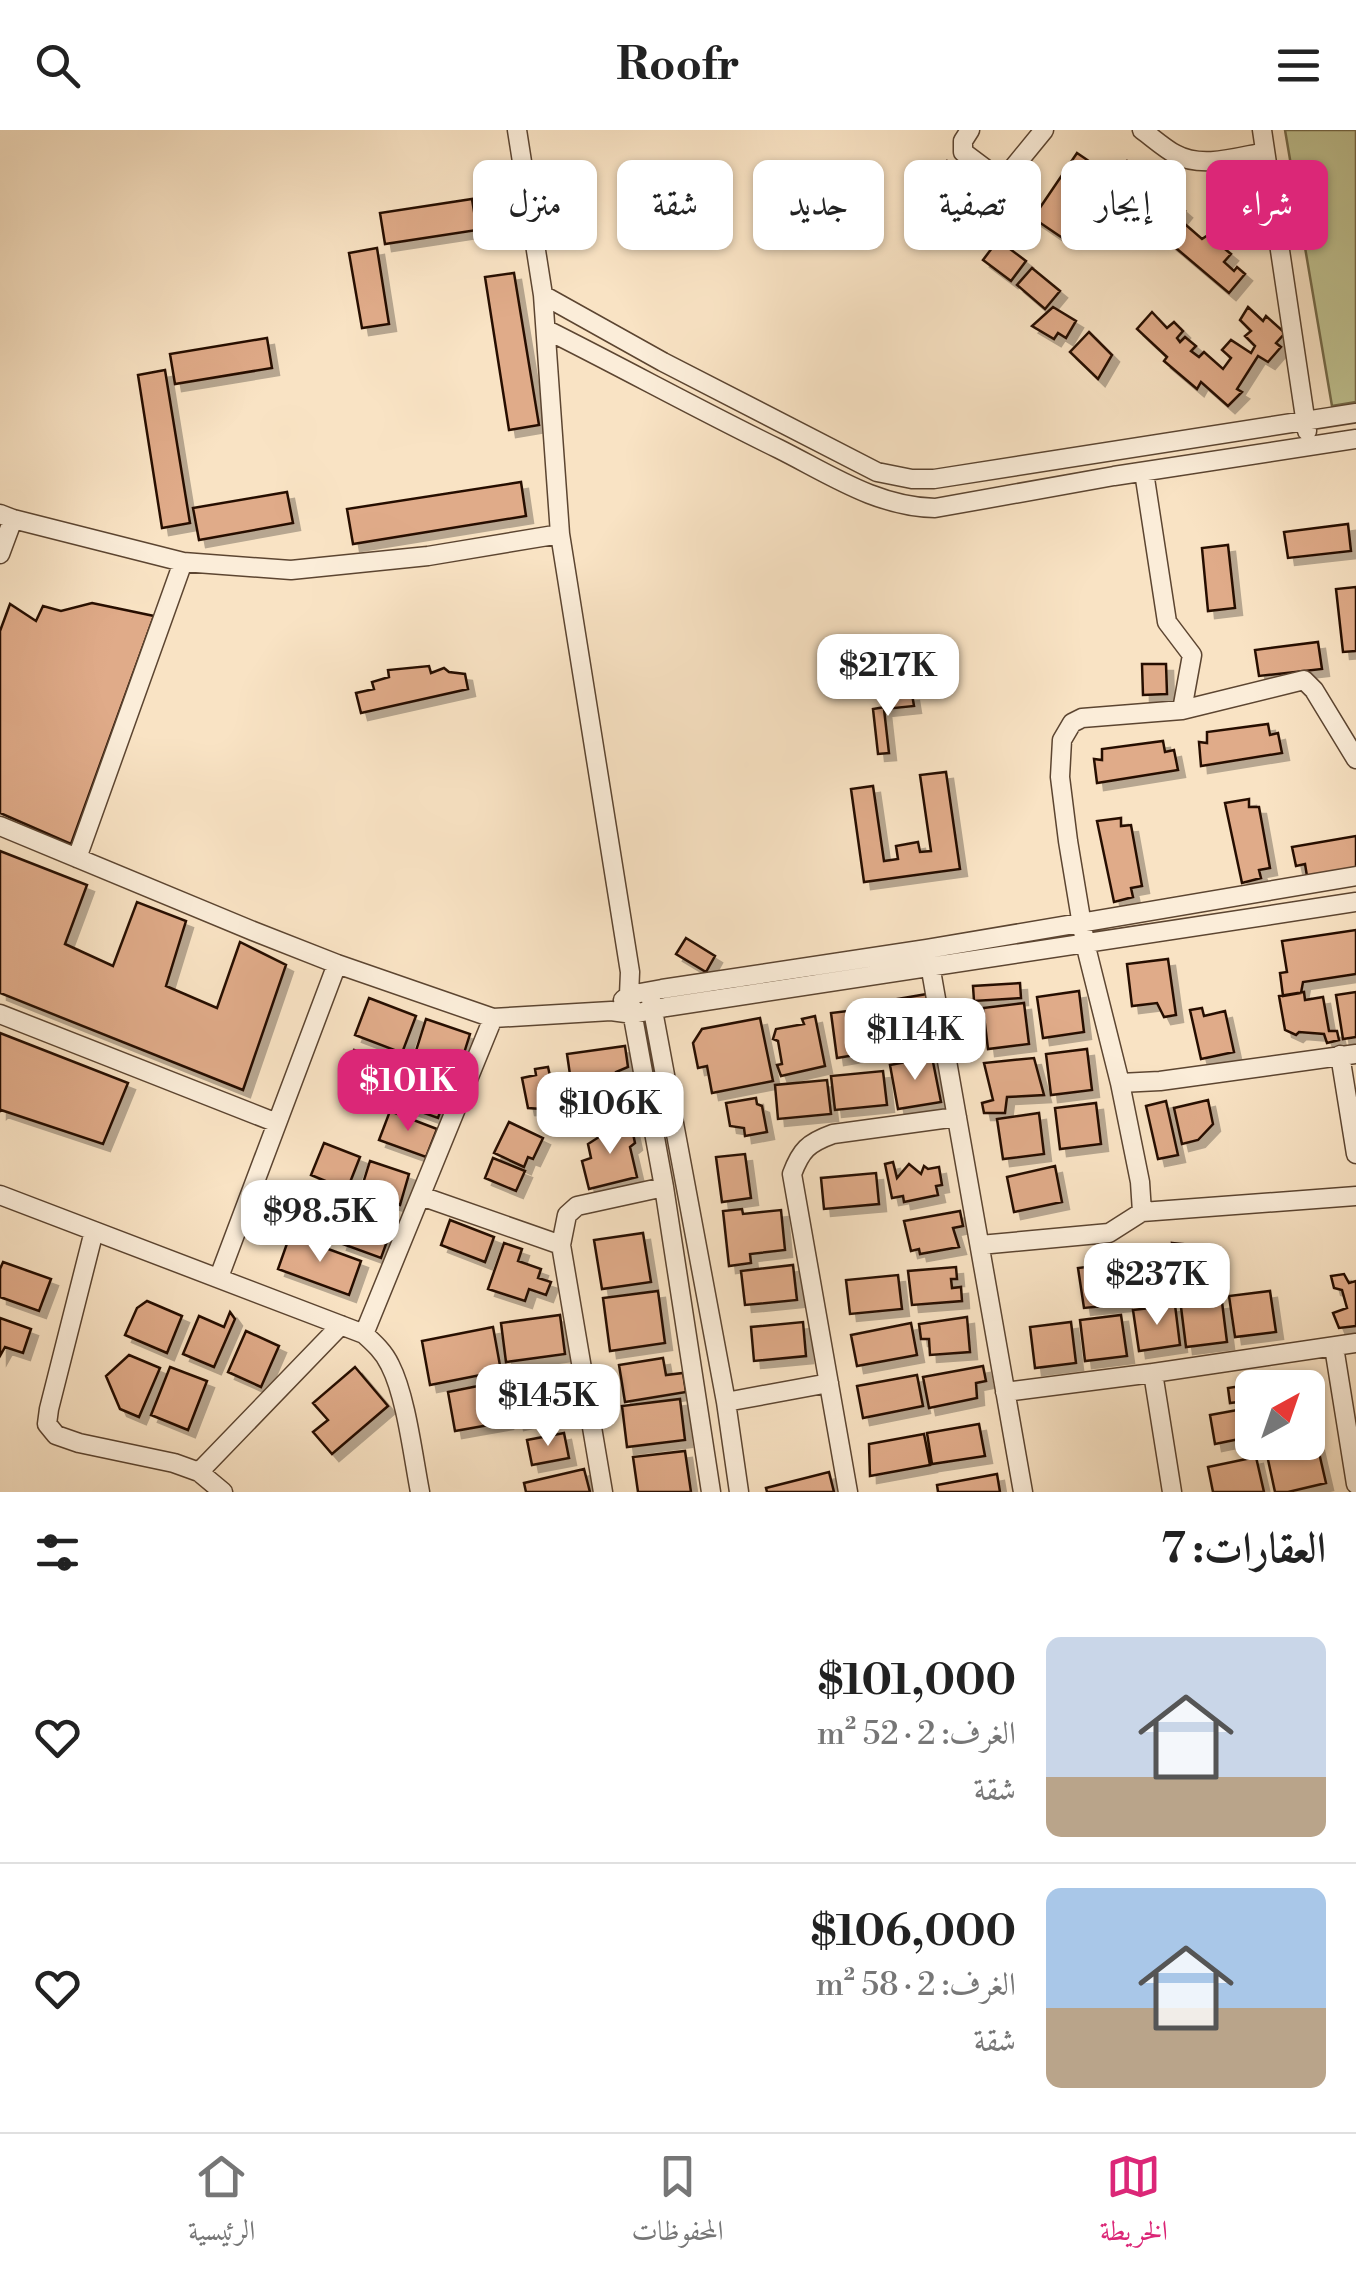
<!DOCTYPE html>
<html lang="ar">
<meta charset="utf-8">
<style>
body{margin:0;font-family:"Libre Bodoni",Amiri,serif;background:#f2f2f2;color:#222;direction:rtl;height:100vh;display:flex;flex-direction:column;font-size:38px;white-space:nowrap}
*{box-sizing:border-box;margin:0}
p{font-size:32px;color:#767676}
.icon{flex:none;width:55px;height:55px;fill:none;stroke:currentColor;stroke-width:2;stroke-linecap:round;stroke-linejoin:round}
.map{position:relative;height:1362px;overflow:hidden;direction:ltr}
.sheet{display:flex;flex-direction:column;background:#fff;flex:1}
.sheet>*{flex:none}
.guide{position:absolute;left:30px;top:30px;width:1298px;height:90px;direction:rtl;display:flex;gap:20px}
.needle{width:65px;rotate:40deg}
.tools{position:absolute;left:1235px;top:1240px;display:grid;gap:20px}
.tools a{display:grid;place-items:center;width:90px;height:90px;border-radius:15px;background:#fff;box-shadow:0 2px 8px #0004;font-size:50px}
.price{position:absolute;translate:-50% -85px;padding:0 22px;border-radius:20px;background:#fff;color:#222;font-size:32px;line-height:65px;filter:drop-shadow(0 2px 5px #0008)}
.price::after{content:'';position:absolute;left:50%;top:60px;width:30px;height:22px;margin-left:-15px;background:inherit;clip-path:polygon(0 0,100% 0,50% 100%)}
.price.active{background:#db2777;color:#fff}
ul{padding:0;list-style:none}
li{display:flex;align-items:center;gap:30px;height:250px;padding:0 30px}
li+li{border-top:2px solid #e0e0e0}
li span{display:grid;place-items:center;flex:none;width:280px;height:200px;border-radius:15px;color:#555}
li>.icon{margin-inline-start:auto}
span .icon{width:120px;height:120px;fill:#fffc;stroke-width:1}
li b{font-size:42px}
h2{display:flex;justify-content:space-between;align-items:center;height:120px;padding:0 30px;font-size:42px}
.pill{padding:0 35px;border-radius:15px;background:#fff;box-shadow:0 2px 8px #0004;font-size:35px;line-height:90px}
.pill.active{background:#db2777;color:#fff}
header{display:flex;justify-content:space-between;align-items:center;height:130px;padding:0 30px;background:#fff;font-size:45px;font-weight:700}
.menu{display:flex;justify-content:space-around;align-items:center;height:140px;border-top:2px solid #e0e0e0;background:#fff;font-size:28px;color:#767676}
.menu a{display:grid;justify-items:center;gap:5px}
.menu .active{color:#db2777}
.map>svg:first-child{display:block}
.green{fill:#c0c392;stroke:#746a49;stroke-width:2.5}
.building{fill:#e0ab89;stroke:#271000;stroke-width:2.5;filter:url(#shadow)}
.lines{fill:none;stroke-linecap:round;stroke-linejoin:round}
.minor-casing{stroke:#5c4531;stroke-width:21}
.minor{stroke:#fbedd9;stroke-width:18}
</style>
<header><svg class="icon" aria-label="menu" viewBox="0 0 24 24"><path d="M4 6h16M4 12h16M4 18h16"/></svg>Roofr<svg class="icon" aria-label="search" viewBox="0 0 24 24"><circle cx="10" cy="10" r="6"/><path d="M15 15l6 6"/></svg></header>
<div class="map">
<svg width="1356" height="1362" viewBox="0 0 1356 1362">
<defs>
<filter id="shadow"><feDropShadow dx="7" dy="7" stdDeviation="0" flood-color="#0004"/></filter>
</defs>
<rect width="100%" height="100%" fill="#f9e3c4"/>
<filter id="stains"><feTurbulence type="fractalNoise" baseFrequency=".002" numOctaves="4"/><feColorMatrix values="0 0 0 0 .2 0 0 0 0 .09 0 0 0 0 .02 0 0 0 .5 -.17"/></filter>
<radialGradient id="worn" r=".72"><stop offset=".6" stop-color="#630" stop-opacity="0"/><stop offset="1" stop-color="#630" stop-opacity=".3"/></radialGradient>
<path class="green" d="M1285,0H1356V272L1332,276Z"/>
<path class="building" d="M1077,23L1111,46L1067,111L1033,88Z
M947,31L993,68L960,109L914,71Z
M1127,31L1185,81L1171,98L1112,48Z
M472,69L477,100L385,114L380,83Z
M1186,95L1202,109L1208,105L1231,124L1224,132L1234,141L1237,137L1245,144L1229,163L1170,113Z
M998,110L1026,131L1011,151L983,130Z
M377,118L389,194L362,198L349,123Z
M1032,138L1060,161L1045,179L1017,155Z
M514,143L539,295L509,300L485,147Z
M1053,177L1076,191L1066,208L1058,203L1054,209L1032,196Z
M1248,177L1263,191L1266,186L1285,203L1276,213L1281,217L1268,232L1258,226L1237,259L1242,262L1228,276L1201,252L1197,259L1164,231L1167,227L1137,199L1152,182L1167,198L1174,192L1183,201L1177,208L1180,212L1185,207L1196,216L1191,221L1199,227L1204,222L1223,239L1231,228L1222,220L1231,210L1251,223L1255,216L1245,206L1251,201L1240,190Z
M1089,202L1112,225L1098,249L1070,222Z
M267,208L272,238L175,254L170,224Z
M165,240L190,393L162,398L138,245Z
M521,352L526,386L353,414L347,379Z
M287,362L293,393L199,410L193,378Z
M1348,394L1351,421L1288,428L1284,402Z
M1228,415L1235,478L1208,481L1202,418Z
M1356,457V521L1343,522L1336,459Z
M92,473L154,486L71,714L0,683V501L10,474L36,491L43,476L61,481Z
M1318,512L1322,539L1259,546L1255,520Z
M1142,534H1166L1167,564L1143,565Z
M429,536L431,543L444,538L449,542L465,544L468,559L361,583L356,563L374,559L372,552L389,547L388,540Z
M912,564L914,576L884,579L889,623L878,624L873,579L885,577L883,567Z
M1268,594L1270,605L1278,603L1282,623L1201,636L1199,612L1207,613V602Z
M1163,611L1165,622L1174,620L1178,640L1097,653L1094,629L1102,630V619Z
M946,642L960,739L864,752L851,659L873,656L884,731L898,729L896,716L918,712L920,722L931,721L920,645Z
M1249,669V677H1259L1270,738L1259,740L1261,748L1242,753L1225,673Z
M1121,688V696L1131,695L1142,756L1131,758L1133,767L1114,772L1097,691Z
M1356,706V739L1307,746L1305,734L1296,736L1292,717Z
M0,721L87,755L65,814L113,836L137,772L186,791L166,856L217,878L240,812L286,835L243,960L0,863Z
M1356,800V844L1303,852L1301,863L1283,866L1280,843L1287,842L1282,811Z
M686,808L715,826L706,842L676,824Z
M1168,829L1176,885L1164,887L1157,873L1132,876L1127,834Z
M1020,853L1021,868L974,871L973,856Z
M1079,861L1084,902L1043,908L1037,867Z
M1304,862L1305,870L1323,867L1329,901H1337L1339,910L1327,913L1324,904L1299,902L1296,905L1285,900L1279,866Z
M1356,862V907L1343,909L1336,865Z
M927,864L936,911L921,914L922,920L903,923L902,916L888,919L880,872Z
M369,868L416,886L402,923L355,905Z
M1024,873L1029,914L988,919L983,878Z
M873,878L879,921L837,928L831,883Z
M1202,878L1204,886L1225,881L1234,922L1201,929L1190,880Z
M815,886L825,936L781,946L777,935L782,934L778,911L773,909L776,899L804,894L802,889Z
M760,888L773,951L712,963L707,936L698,938L693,913L702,899Z
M426,889L470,904L459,939L415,924Z
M0,903L128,953L103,1014L1,980L0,981Z
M625,916L628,937L616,942L618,963L627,962L630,979L576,986L567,924Z
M1087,919L1092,960L1051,965L1046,924Z
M354,920L398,935L387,970L342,955Z
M932,927L941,972L898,979L890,935Z
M1034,928L1044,965L1007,967L1005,983H984L982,973L993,970L984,933Z
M408,936L451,951L438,988L396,973Z
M548,937L559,986L539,990L541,979L528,978L522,948L536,945L535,939Z
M883,941L887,975L835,980L831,946Z
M827,950L831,984L778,989L775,955Z
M756,968L757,974L762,976L767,1002L745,1006L744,998L730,996L726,973Z
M1208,970L1213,994L1198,1010L1182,1014L1174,978Z
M1166,971L1178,1025L1158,1029L1146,976Z
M1096,973L1101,1014L1060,1019L1055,978Z
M390,981L437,999L426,1027L379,1010Z
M1039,983L1044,1024L1003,1029L997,989Z
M509,992L543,1008L533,1029L528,1027L524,1037L494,1023Z
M613,992L615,1002L632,999L635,1013L630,1017L637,1047L589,1059L582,1031L591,1028L588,1014L599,1007L597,995Z
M324,1013L360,1027L347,1060L311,1045Z
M745,1024L751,1068L722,1072L716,1027Z
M493,1028L525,1041L516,1061L485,1048Z
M370,1031L409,1044L400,1075L360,1063Z
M893,1032L897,1048L909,1034L921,1044L924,1036L928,1039L939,1037L942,1055L936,1056L938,1065L904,1072L903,1066L892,1068L885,1034Z
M1055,1036L1062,1072L1014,1082L1007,1047Z
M876,1043L879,1074L824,1079L821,1048Z
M301,1067L339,1080L331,1106L292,1093Z
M353,1077L394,1092L381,1128L340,1113Z
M742,1079L743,1084L781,1080L785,1120L750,1124L751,1133L729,1136L723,1081Z
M960,1081L963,1096L953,1098L959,1117L920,1124L919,1119L911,1121L904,1091Z
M450,1090L494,1107L485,1132L441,1115Z
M643,1103L651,1152L602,1159L594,1110Z
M290,1105L361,1131L349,1165L278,1139Z
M504,1113L522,1119L518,1131L541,1139L538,1148L551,1152L546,1165L529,1159L525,1171L488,1159Z
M1172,1113L1191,1115L1192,1128H1183L1184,1155L1198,1158L1199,1166L1181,1170L1175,1158L1157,1160L1155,1172L1132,1171L1130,1158L1136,1155V1131L1173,1127Z
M3,1132L51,1149L39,1181L0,1167V1139Z
M1119,1133L1125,1174L1084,1178L1078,1138Z
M793,1135L797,1170L745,1175L741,1141Z
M956,1137L957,1149H951L952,1158L961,1157L962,1171L912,1175L908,1141Z
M1344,1144L1349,1153L1356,1151V1196L1339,1198L1333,1183L1347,1178L1342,1160L1334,1158L1331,1146Z
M898,1145L902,1179L850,1184L846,1150Z
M658,1161L665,1213L610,1221L603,1168Z
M1270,1161L1276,1202L1235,1207L1229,1166Z
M147,1171L182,1186L167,1223L125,1205L137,1178Z
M1222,1172L1227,1212L1186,1217L1181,1177Z
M1175,1175L1180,1215L1139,1221L1133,1180Z
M230,1182L235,1189L214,1237L183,1224L199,1186L224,1197Z
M560,1185L565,1224L506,1232L501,1193Z
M1121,1185L1127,1226L1085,1231L1080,1190Z
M967,1187L970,1222L930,1225L929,1209H921L919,1194Z
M0,1188L31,1199L23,1223L5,1217L0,1226Z
M803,1192L806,1226L754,1231L751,1197Z
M1071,1192L1076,1233L1035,1238L1030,1197Z
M911,1193L917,1225L857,1236L851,1205Z
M493,1197L501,1241L430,1255L422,1211Z
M246,1201L279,1216L261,1257L228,1242Z
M129,1225L160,1238L139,1287L120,1279L106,1246Z
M663,1228L666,1245L683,1243L686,1262L625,1272L619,1235Z
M983,1236L986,1251L976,1253L977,1268L929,1278L923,1247Z
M170,1237L207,1251L188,1300L151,1285Z
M355,1237L388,1276L332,1324L313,1302L328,1290L313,1273Z
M558,1237L567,1282L517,1293L508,1248Z
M917,1245L923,1276L863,1288L857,1256Z
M498,1252L506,1292L455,1301L448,1262Z
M1254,1254L1252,1290H1249L1246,1271L1230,1273L1228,1258Z
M680,1269L685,1310L627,1317L622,1276Z
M1243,1279L1249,1307L1215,1314L1210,1285Z
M979,1294L985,1326L932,1334L927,1303Z
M564,1303L569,1328L532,1335L527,1310Z
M924,1304L930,1335L870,1346L869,1314Z
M1317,1314L1326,1353L1288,1362H1275L1267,1325Z
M685,1321L691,1362H638L633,1327Z
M1256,1327L1264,1362H1213L1208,1337Z
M584,1339L590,1362H526L524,1353Z
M829,1342L834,1362H767L766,1358Z
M997,1344L1000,1362H938L937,1355Z"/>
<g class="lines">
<defs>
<path id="minor" d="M517,0L543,165L560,404L630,842L629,865L664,1057L711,1362
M970,0L963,11V22L999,49H1004L1044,0
M1142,0C1153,8 1164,18 1175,24C1202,39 1237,27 1265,22
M1262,0L1307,301
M543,165L663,232L877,342L912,349H934L1356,283
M547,200C625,239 701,281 779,319C829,344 877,377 935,378L1114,346L1356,309
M1144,342L1167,492L1192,525L1182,580L1082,588L1072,593L1062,610L1060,647L1068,711L1085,813L1120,953L1160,951L1356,924
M0,384L13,389L183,432L291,440L428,426L560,404
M0,424L13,389
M1182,580L1304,550L1314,560L1356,629
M0,696L253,801L337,834L493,888L611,881L633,884L666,877L1356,772
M77,728L183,432
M929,829L1023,1362
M623,870L629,865L662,859L927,819L1356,746
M651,870L726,1272L739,1362
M0,884L277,993
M1340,925L1356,1024
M1120,953L1140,1052L1142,1082
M0,1065L364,1204C374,1213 384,1222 390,1235C406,1266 413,1326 420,1362
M421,1066L561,1115
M94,1101L49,1279L47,1294L56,1305L79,1313L174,1333L199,1342L223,1362
M980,1115L1109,1103L1142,1082L1356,1066
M219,1147L337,834
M364,1204L493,888
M1334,1217L1356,1354
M1153,1243L1172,1362
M1005,1262L1153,1243L1356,1213
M726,1272L829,1253
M199,1342L341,1195
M603,1362L561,1115L567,1085L577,1076L664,1057
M848,1362L792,1044C801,1020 808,1013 833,1004L957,987"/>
</defs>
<use href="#minor" class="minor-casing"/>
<use href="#minor" class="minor"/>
</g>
<rect width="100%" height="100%" filter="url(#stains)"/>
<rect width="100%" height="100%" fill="url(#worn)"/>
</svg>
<div class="tools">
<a><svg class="needle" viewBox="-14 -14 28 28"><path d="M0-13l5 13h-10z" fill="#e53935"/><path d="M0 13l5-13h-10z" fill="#767676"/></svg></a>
</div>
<b class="price" style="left:888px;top:589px">$217K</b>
<b class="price" style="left:915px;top:953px">$114K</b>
<b class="price active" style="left:408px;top:1004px">$101K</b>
<b class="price" style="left:610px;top:1027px">$106K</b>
<b class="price" style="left:320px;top:1135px">$98.5K</b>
<b class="price" style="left:1157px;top:1198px">$237K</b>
<b class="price" style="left:548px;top:1319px">$145K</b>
<div class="guide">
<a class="pill active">شراء</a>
<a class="pill">إيجار</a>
<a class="pill">تصفية</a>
<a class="pill">جديد</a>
<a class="pill">شقة</a>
<a class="pill">منزل</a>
</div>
</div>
<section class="sheet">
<h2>العقارات: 7<svg class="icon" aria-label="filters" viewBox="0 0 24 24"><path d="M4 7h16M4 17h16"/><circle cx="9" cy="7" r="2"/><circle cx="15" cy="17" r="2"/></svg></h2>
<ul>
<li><span style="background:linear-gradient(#c9d6e8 70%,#b9a48a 0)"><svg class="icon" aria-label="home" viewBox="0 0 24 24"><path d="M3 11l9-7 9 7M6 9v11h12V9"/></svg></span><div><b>$101,000</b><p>الغرف: 2 · 52 m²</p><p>شقة</p></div><svg class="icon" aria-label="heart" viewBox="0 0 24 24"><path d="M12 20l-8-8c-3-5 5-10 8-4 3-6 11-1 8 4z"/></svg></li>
<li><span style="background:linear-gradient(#a9c7e8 60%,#b9a48a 0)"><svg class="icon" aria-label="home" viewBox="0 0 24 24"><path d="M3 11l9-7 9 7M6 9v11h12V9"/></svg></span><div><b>$106,000</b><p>الغرف: 2 · 58 m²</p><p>شقة</p></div><svg class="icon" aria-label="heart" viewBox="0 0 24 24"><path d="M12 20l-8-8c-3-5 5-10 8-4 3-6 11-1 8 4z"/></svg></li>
</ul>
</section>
<nav class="menu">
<a class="active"><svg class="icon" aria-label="map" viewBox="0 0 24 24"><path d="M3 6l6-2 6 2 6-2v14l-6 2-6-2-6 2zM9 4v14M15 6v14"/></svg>الخريطة</a>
<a><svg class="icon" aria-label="saved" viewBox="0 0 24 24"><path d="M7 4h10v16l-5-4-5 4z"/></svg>المحفوظات</a>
<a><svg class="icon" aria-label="home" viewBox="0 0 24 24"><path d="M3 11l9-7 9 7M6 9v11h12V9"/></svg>الرئيسية</a>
</nav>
